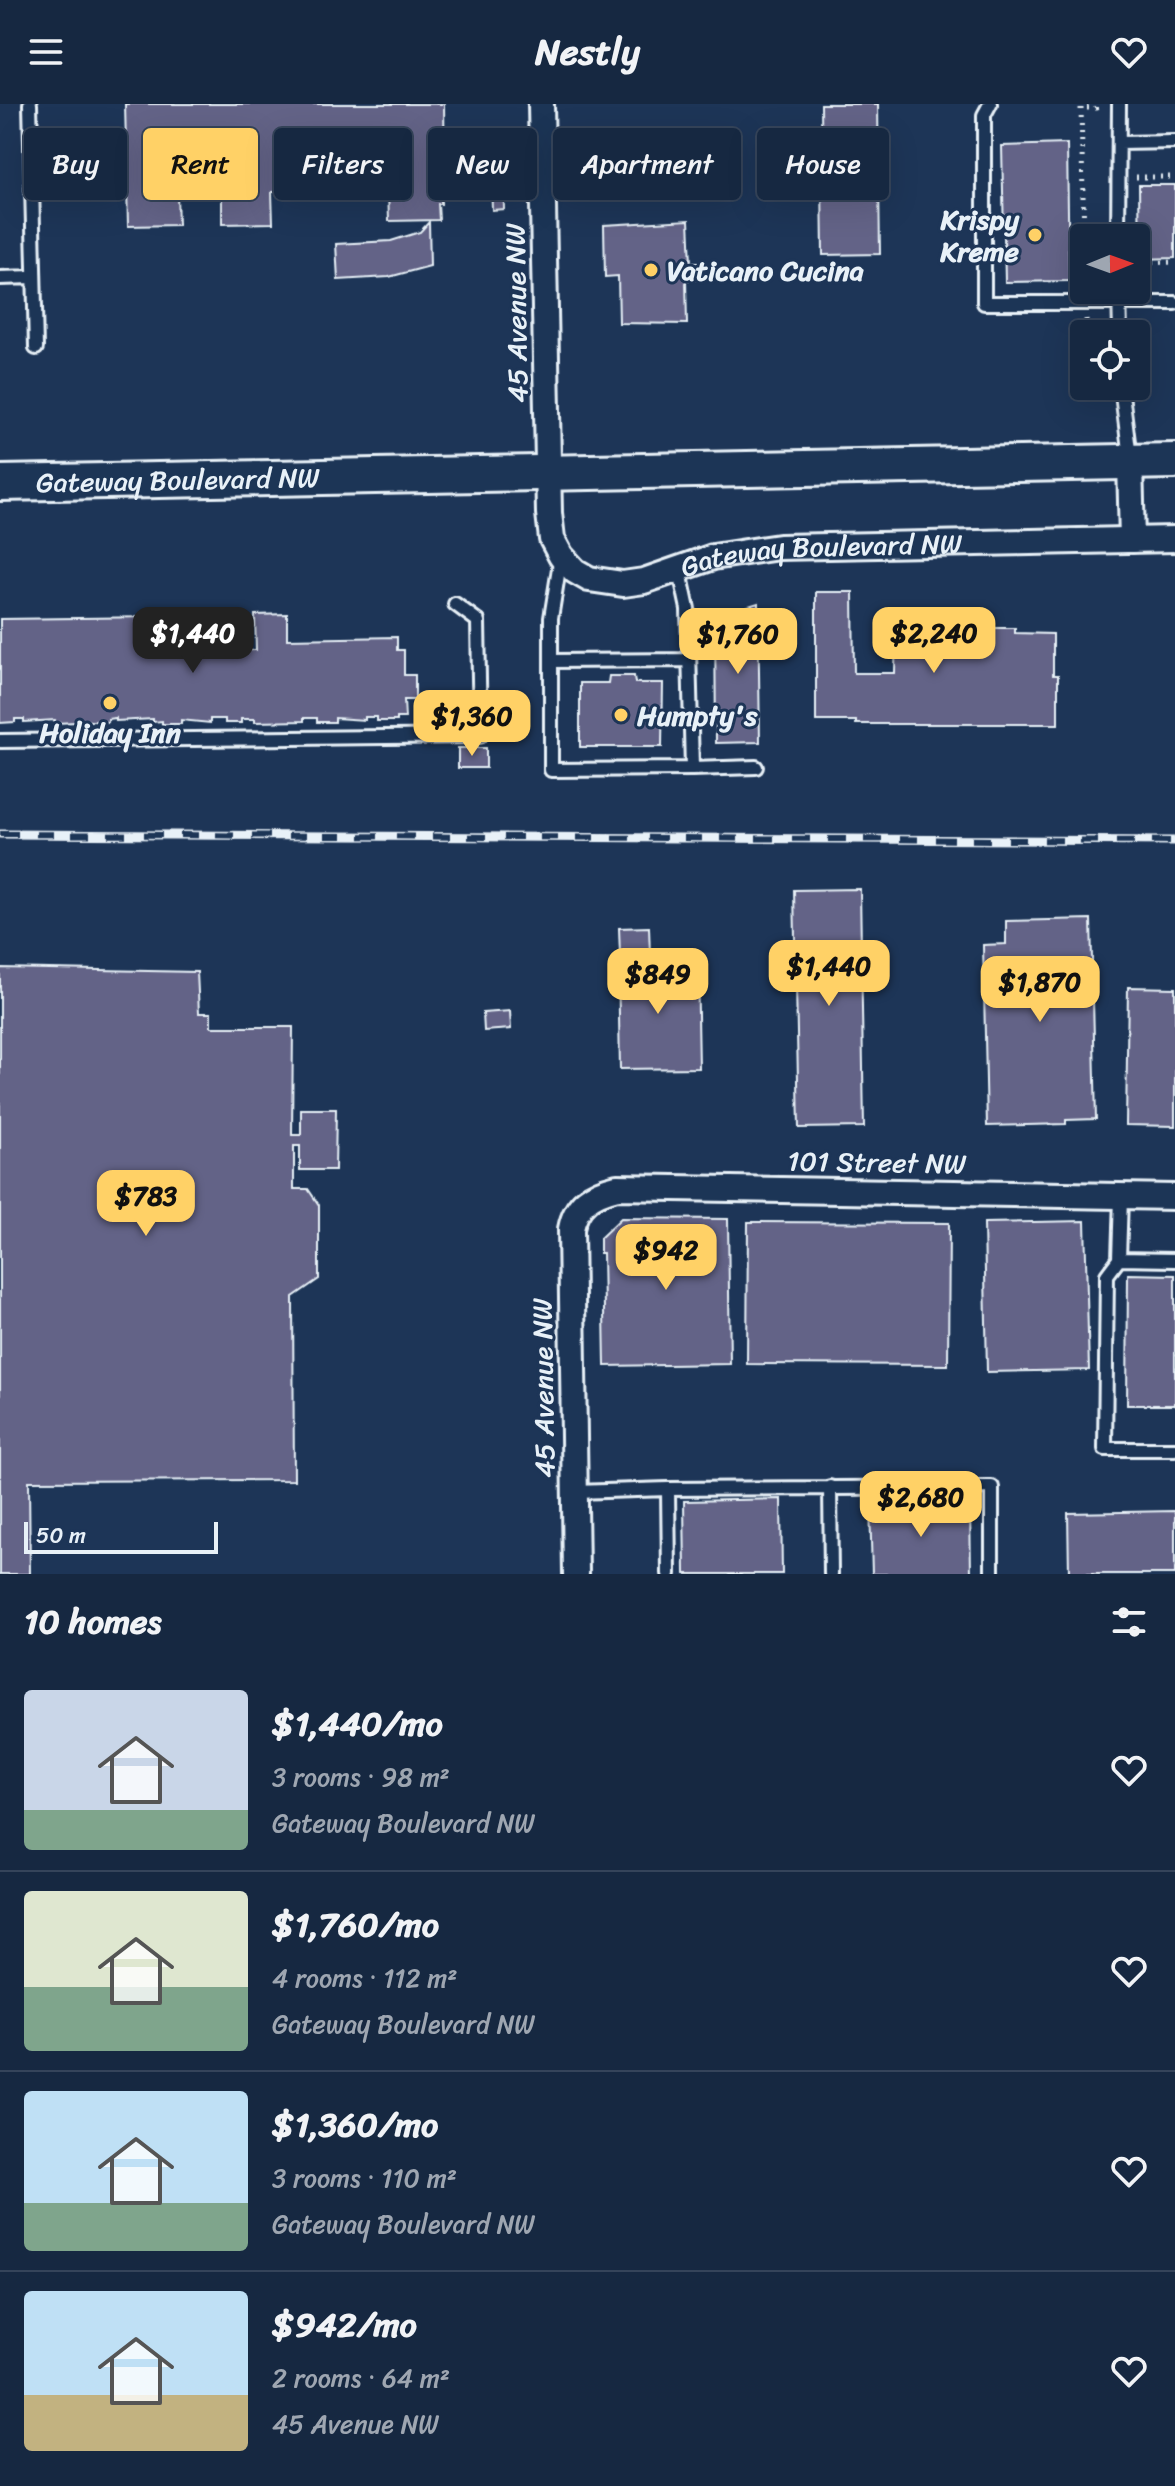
<!DOCTYPE html>
<meta charset="utf-8">
<style>
body{margin:0;font-family:Sriracha,sans-serif;background:#1f3048;color:#f1f3f6;height:100vh;display:flex;flex-direction:column;font-size:30px;white-space:nowrap}
*{box-sizing:border-box;margin:0}
p{font-size:26px;color:#9ea6b1}
.icon{flex:none;width:44px;height:44px;fill:none;stroke:currentColor;stroke-width:2;stroke-linecap:round;stroke-linejoin:round}
.map{position:relative;height:1470px;overflow:hidden}
.panel{display:flex;flex-direction:column;background:#162841;flex:1}
.panel>*{flex:none}
.top-card{position:absolute;left:24px;top:24px;width:1128px;height:72px;display:flex;gap:16px}
.needle{width:52px;rotate:89deg}
.fabs{position:absolute;left:1070px;top:120px;display:grid;gap:16px}
.fabs a{display:grid;place-items:center;width:80px;height:80px;border-radius:8px;background:#162841;box-shadow:0 8px 32px #0002,0 0 0 2px #35445a;font-size:40px}
.scale{position:absolute;left:24px;bottom:20px;width:194px;box-sizing:border-box;padding-left:8px;border:4px solid #e8f1f8;border-top:0;font-size:22px;line-height:28px;white-space:nowrap;color:#e8f1f8;-webkit-text-stroke:6px #1d3557;paint-order:stroke}
.price{position:absolute;translate:-50% -68px;padding:0 18px;border-radius:16px;background:#ffd166;color:#111;font-size:26px;line-height:52px;filter:drop-shadow(0 2px 4px #0008)}
.price::after{content:'';position:absolute;left:50%;top:48px;width:24px;height:18px;margin-left:-12px;background:inherit;clip-path:polygon(0 0,100% 0,50% 100%)}
.price.current{background:#222;color:#fff}
ul{padding:0;list-style:none}
li{display:flex;align-items:center;gap:24px;height:200px;padding:0 24px}
li+li{border-top:2px solid #35445a}
li span{display:grid;place-items:center;flex:none;width:224px;height:160px;border-radius:8px;color:#555}
li>.icon{margin-inline-start:auto}
span .icon{width:96px;height:96px;fill:#fffc;stroke-width:1}
li b{font-size:34px}
h2{display:flex;justify-content:space-between;align-items:center;height:96px;padding:0 24px;font-size:34px}
.tag{padding:0 28px;border-radius:8px;background:#162841;box-shadow:0 8px 32px #0002,0 0 0 2px #35445a;font-size:28px;line-height:72px}
.tag.current{background:#ffd166;color:#111}
header{display:flex;justify-content:space-between;align-items:center;height:104px;padding:0 24px;background:#162841;font-size:36px;font-weight:700}
.map>svg:first-child{display:block}
.building{fill:#636487;stroke:#e8f1f8;stroke-width:2}
.lines{fill:none;stroke-linecap:round;stroke-linejoin:round}
.lane-casing{stroke:#e8f1f8;stroke-width:18}
.street-casing{stroke:#e8f1f8;stroke-width:30}
.secondary-casing{stroke:#e8f1f8;stroke-width:40}
.path{stroke:#e8f1f8;stroke-width:5;stroke-dasharray:2 6;stroke-linecap:butt}
.lane{stroke:#1d3557;stroke-width:12}
.street{stroke:#1d3557;stroke-width:24}
.secondary{stroke:#1d3557;stroke-width:34}
.rail-casing{stroke:#e8f1f8;stroke-width:9}
.rail{stroke:#1d3557;stroke-width:6;stroke-dasharray:18;stroke-linecap:butt}
.poi-dot{fill:#ffd166;stroke:#1d3557;stroke-width:3}
.labels{text-anchor:middle;stroke-width:6;stroke-linejoin:round;paint-order:stroke}
.poi-label{font-size:28px;font-weight:bold;fill:#e8f1f8;stroke:#1d3557;text-anchor:start}
.street-label{font-size:28px;fill:#e8f1f8;stroke:#1d3557}
</style>
<header><svg class="icon" aria-label="menu" viewBox="0 0 24 24"><path d="M4 6h16M4 12h16M4 18h16"/></svg>Nestly<svg class="icon" aria-label="heart" viewBox="0 0 24 24"><path d="M12 20l-8-8c-3-5 5-10 8-4 3-6 11-1 8 4z"/></svg></header>
<div class="map">
<svg width="1175" height="1470" viewBox="0 0 1175 1470">
<rect width="100%" height="100%" fill="#1d3557"/>
<filter id="ink" filterUnits="userSpaceOnUse"><feTurbulence type="fractalNoise" baseFrequency=".0125" numOctaves="2"/><feDisplacementMap in="SourceGraphic" scale="16" xChannelSelector="R" yChannelSelector="G"/><feConvolveMatrix kernelMatrix="1 2 1 2 8 2 1 2 1" color-interpolation-filters="sRGB"/></filter>
<g filter="url(#ink)">
<path class="building" d="M125,0H444L445,66H443V84H441V100H438L439,116L389,117L388,86L272,88L273,119L222,120V89L177,90L178,121L128,122Z
M821,0H878L880,150L823,151Z
M1067,40L1069,177L1005,178L1002,42Z
M491,70H503L504,105L492,106Z
M1139,81H1175V154L1140,155Z
M689,116L691,159H697V176H686L687,220L619,219L618,172L605,173L604,121Z
M429,118L430,162L389,173L338,176L336,140L391,137L420,128Z
M816,488H853L854,569H895L896,524H1015V529L1053,530V571H1058V620H856V617H816Z
M758,499L760,638L716,639L715,512Z
M287,510V535L397,533V546H404V571H415V596H404L405,614H397V617H377V613H365V616L335,614V618H317V614H304V617L255,618V615H241V619H225V615H210V619L181,616V620H162V617L153,618V615L116,617V614L108,615V618L76,616V618L56,619L55,616L24,618V615H15V618L0,619V515L156,513V547L256,546L255,511Z
M609,572H634L635,579H663L662,643H580V579H608Z
M458,644H486V664H458Z
M860,785L864,1023L799,1024L794,786Z
M1091,815L1096,1015L1066,1016V1020L987,1022L983,841L1006,840V817Z
M649,823L650,850L620,851L619,824Z
M697,858L699,964L620,965L618,859Z
M0,864L197,868L199,909H211V923H293L292,1031H301V1005H336L335,1066H300V1042H294V1085H308L319,1101V1175L293,1193L294,1376L29,1377L30,1470H0Z
M1128,883L1175,884V1022L1126,1021Z
M510,907L511,925L484,927L483,909Z
M621,1114L728,1115L730,1260L605,1262L603,1149H600V1134Z
M1085,1117L1089,1266L987,1268L984,1119Z
M748,1118L949,1119L948,1261L747,1260Z
M1128,1170L1175,1171V1301H1127Z
M781,1395L782,1470H685L684,1397Z
M970,1400L971,1470H872L870,1401Z
M1175,1407V1470H1069L1068,1409Z"/>
<g class="lines">
<defs>
<path id="lane" d="M30,0L36,244
M990,0L984,11V199H1175
M1119,39L1175,38
M1118,134L1119,0
M0,174L34,173
M1119,186L1120,230
M1121,282L1130,354
M561,452L551,514V666L692,665
M679,463L688,505L692,665L756,663
M552,557L689,556
M0,637L480,632L478,517L455,500
M1121,1093L1119,1155L1175,1156
M1119,1155L1107,1171L1105,1345H1175
M830,1383L831,1470
M575,1388L668,1385
M669,1470L668,1385L992,1383V1470"/>
<g id="street">
<path id="s1" d="M541,0L549,409L552,435L561,452L575,467L589,475L623,480L644,477L713,453L779,443L1175,435"/>
<path d="M1130,358L1132,436"/>
<path d="M576,1470L571,1125C576,1099 592,1089 617,1083L1175,1093"/>
</g>
<g id="secondary">
<path id="s2" d="M0,379L1175,357"/>
</g>
</defs>
<use href="#lane" class="lane-casing"/>
<use href="#street" class="street-casing"/>
<use href="#secondary" class="secondary-casing"/>
<path class="path" d="M1136,73H1175
M1084,134L1081,4H1096V0
M1136,159L1175,158
M1086,215L1087,230"/>
<use href="#lane" class="lane"/>
<use href="#street" class="street"/>
<use href="#secondary" class="secondary"/>
<defs>
<path id="rail" d="M0,730L1175,737"/>
</defs>
<use href="#rail" class="rail-casing"/>
<use href="#rail" class="rail"/>
</g>
</g>
<g class="poi-dot">
<circle cx="1035" cy="131" r="8"/>
<circle cx="651" cy="166" r="8"/>
<circle cx="110" cy="599" r="8"/>
<circle cx="621" cy="611" r="8"/>
</g>
<g class="labels">
<g class="poi-label">
<text x="1019" y="125" text-anchor="end">Krispy<tspan x="1019" dy="32">Kreme</tspan></text>
<text x="667" y="176">Vaticano Cucina</text>
<text x="637" y="621">Humpty's</text>
<text x="110" y="638" text-anchor="middle">Holiday Inn</text>
</g>
<g class="street-label">
<text transform="translate(516 209) rotate(-91)" y="10">45 Avenue NW</text>
<text dy="10" stroke="none"><textPath href="#s2" startOffset="178">Gateway Boulevard NW</textPath></text>
<text dy="10" stroke="none"><textPath href="#s1" startOffset="728">Gateway Boulevard NW</textPath></text>
<text transform="translate(877 1058) rotate(1)" y="10">101 Street NW</text>
<text transform="translate(543 1284) rotate(-91)" y="10">45 Avenue NW</text>
</g>
</g>
</svg>
<div class="fabs">
<a><svg class="needle" viewBox="-14 -14 28 28"><path d="M0-13l5 13h-10z" fill="#e53935"/><path d="M0 13l5-13h-10z" fill="#9ea6b1"/></svg></a>
<a><svg class="icon" aria-label="locate" viewBox="0 0 24 24"><circle cx="12" cy="12" r="6"/><path d="M12 2v4M12 18v4M2 12h4M18 12h4"/></svg></a>
</div>
<div class="scale">50 m</div>
<b class="price current" style="left:193px;top:571px">$1,440</b>
<b class="price" style="left:934px;top:571px">$2,240</b>
<b class="price" style="left:738px;top:572px">$1,760</b>
<b class="price" style="left:472px;top:654px">$1,360</b>
<b class="price" style="left:829px;top:904px">$1,440</b>
<b class="price" style="left:658px;top:912px">$849</b>
<b class="price" style="left:1040px;top:920px">$1,870</b>
<b class="price" style="left:146px;top:1134px">$783</b>
<b class="price" style="left:666px;top:1188px">$942</b>
<b class="price" style="left:921px;top:1435px">$2,680</b>
<div class="top-card">
<a class="tag">Buy</a>
<a class="tag current">Rent</a>
<a class="tag">Filters</a>
<a class="tag">New</a>
<a class="tag">Apartment</a>
<a class="tag">House</a>
</div>
</div>
<section class="panel">
<h2>10 homes<svg class="icon" aria-label="filters" viewBox="0 0 24 24"><path d="M4 7h16M4 17h16"/><circle cx="9" cy="7" r="2"/><circle cx="15" cy="17" r="2"/></svg></h2>
<ul>
<li><span style="background:linear-gradient(#c9d6e8 75%,#7fa58c 0)"><svg class="icon" aria-label="home" viewBox="0 0 24 24"><path d="M3 11l9-7 9 7M6 9v11h12V9"/></svg></span><div><b>$1,440/mo</b><p>3 rooms · 98 m²</p><p>Gateway Boulevard NW</p></div><svg class="icon" aria-label="heart" viewBox="0 0 24 24"><path d="M12 20l-8-8c-3-5 5-10 8-4 3-6 11-1 8 4z"/></svg></li>
<li><span style="background:linear-gradient(#dfe7d0 60%,#7fa58c 0)"><svg class="icon" aria-label="home" viewBox="0 0 24 24"><path d="M3 11l9-7 9 7M6 9v11h12V9"/></svg></span><div><b>$1,760/mo</b><p>4 rooms · 112 m²</p><p>Gateway Boulevard NW</p></div><svg class="icon" aria-label="heart" viewBox="0 0 24 24"><path d="M12 20l-8-8c-3-5 5-10 8-4 3-6 11-1 8 4z"/></svg></li>
<li><span style="background:linear-gradient(#bfe0f5 70%,#7fa58c 0)"><svg class="icon" aria-label="home" viewBox="0 0 24 24"><path d="M3 11l9-7 9 7M6 9v11h12V9"/></svg></span><div><b>$1,360/mo</b><p>3 rooms · 110 m²</p><p>Gateway Boulevard NW</p></div><svg class="icon" aria-label="heart" viewBox="0 0 24 24"><path d="M12 20l-8-8c-3-5 5-10 8-4 3-6 11-1 8 4z"/></svg></li>
<li><span style="background:linear-gradient(#bfe0f5 65%,#c2b280 0)"><svg class="icon" aria-label="home" viewBox="0 0 24 24"><path d="M3 11l9-7 9 7M6 9v11h12V9"/></svg></span><div><b>$942/mo</b><p>2 rooms · 64 m²</p><p>45 Avenue NW</p></div><svg class="icon" aria-label="heart" viewBox="0 0 24 24"><path d="M12 20l-8-8c-3-5 5-10 8-4 3-6 11-1 8 4z"/></svg></li>
</ul>
</section>
